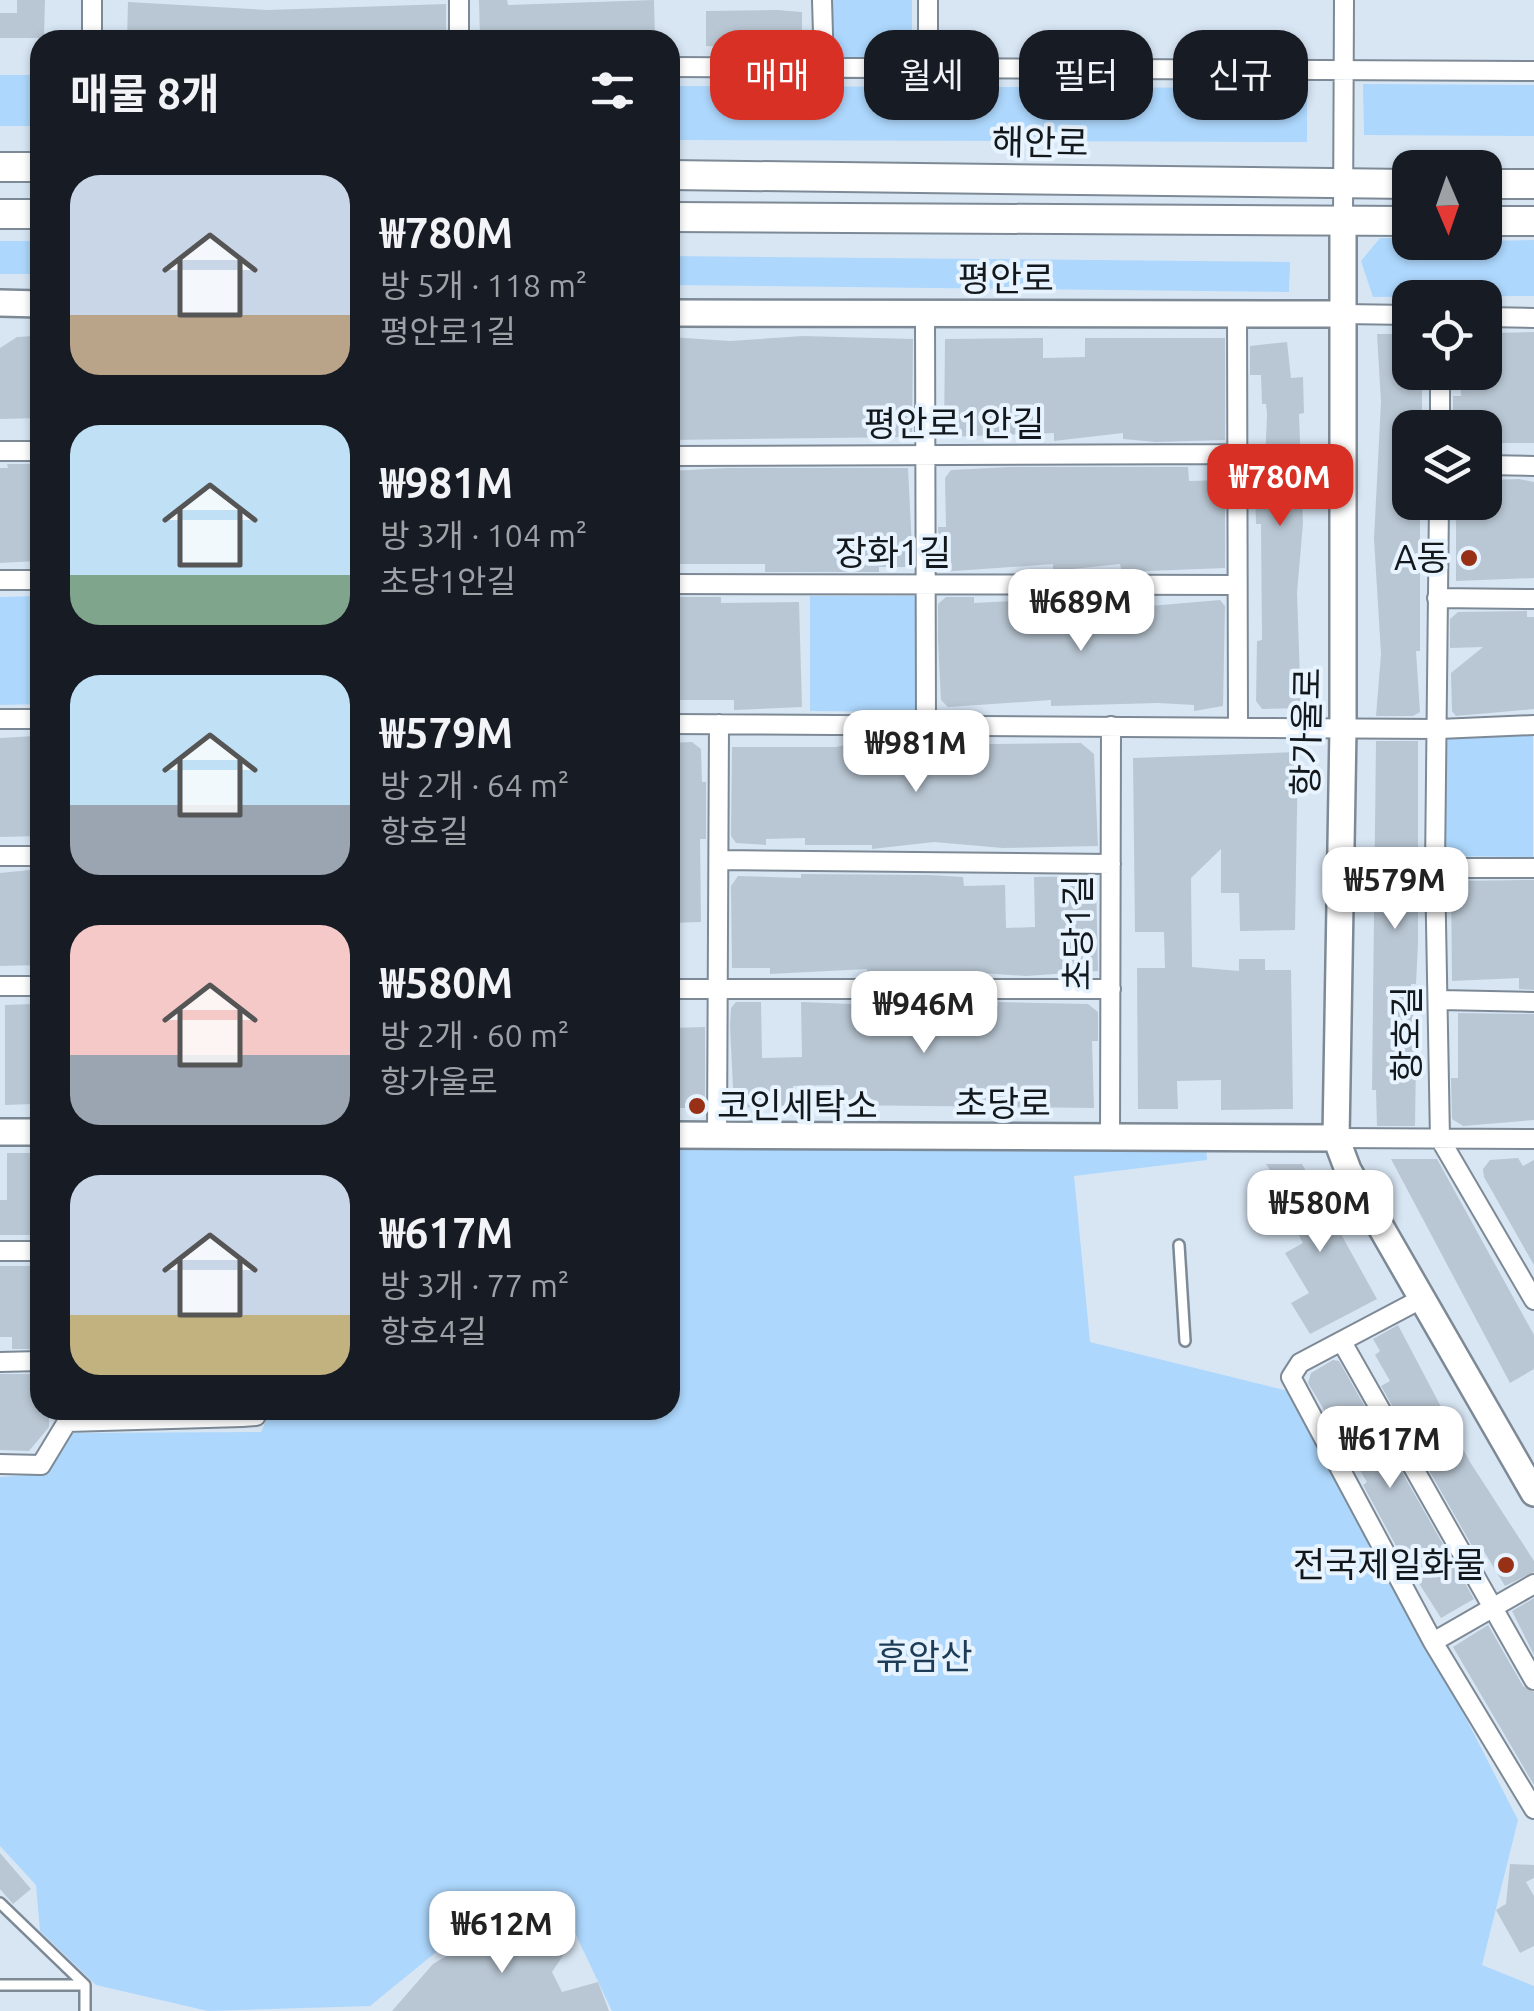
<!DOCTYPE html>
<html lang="ko">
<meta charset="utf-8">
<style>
body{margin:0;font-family:Ubuntu,"Noto Sans KR",sans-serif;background:#242831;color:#f1f3f6;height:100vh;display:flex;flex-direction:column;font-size:38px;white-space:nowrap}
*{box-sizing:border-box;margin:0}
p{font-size:32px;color:#9ea1a6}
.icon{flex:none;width:55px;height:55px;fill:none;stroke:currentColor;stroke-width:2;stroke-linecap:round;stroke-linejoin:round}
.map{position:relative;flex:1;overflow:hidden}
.panel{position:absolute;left:30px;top:30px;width:650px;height:1390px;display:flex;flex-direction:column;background:#171b24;border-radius:30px;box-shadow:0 2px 8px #0004}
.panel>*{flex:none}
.hud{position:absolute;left:710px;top:30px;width:672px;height:90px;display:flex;gap:20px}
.needle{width:65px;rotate:178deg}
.fabs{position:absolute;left:1392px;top:150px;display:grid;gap:20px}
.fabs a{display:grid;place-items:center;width:110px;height:110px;border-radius:20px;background:#171b24;box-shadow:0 2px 8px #0004;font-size:50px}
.price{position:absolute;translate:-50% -85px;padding:0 22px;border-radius:20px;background:#fff;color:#222;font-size:32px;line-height:65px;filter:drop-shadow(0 2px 5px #0008)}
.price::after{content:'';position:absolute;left:50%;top:60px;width:30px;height:22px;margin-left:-15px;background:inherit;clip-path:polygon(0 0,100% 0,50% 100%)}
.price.on{background:#d93025;color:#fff}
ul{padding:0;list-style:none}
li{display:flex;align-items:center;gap:30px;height:250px;padding:0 40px}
li span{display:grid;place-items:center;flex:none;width:280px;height:200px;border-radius:30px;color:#555}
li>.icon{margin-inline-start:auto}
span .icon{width:120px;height:120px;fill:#fffc;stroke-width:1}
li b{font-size:42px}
h2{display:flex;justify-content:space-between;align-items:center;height:120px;padding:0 40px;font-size:42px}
.tag{padding:0 35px;border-radius:30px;background:#171b24;box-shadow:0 2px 8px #0004;font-size:35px;line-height:90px}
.tag.on{background:#d93025;color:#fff}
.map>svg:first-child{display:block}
.green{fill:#add7fc}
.building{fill:#b9c7d4}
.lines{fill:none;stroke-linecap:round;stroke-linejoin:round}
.lane-casing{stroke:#7d8a96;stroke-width:14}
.street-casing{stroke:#7d8a96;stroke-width:22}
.secondary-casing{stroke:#7d8a96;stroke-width:30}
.primary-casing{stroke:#7d8a96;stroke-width:32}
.lane{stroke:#fff;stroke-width:9}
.street{stroke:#fff;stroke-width:18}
.secondary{stroke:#fff;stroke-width:25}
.primary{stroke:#fff;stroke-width:28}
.poi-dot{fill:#983015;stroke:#e7f3fe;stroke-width:4}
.labels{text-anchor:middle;stroke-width:8;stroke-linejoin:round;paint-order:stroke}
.street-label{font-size:35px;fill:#13181d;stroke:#e7f3fe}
.poi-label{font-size:35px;fill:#13181d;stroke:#e7f3fe;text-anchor:end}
.park-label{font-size:35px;fill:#1c3c57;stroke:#e7f3fe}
</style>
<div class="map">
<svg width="1534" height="2011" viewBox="0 0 1534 2011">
<rect width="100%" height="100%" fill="#d8e6f4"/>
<path class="green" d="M833,0H912V58H833Z
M0,75H40V126H0Z
M1363,84L1534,85V136L1364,135Z
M670,86L1307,88V142L670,140Z
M1380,238H1410V242L1534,240V296L1373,297L1361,261Z
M0,241H40V274H0Z
M670,256L1290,262L1289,292L670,285Z
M40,596V704L0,705V597Z
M810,596H921V712L810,711Z
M1445,731H1533V857L1445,856Z
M1206,1145L1207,1160L1074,1176L1090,1342L1300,1394L1518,1820L1482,1965L1534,1986V2011H612L576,1935L495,1904L370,2006L208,2011L96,1985L40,1931L36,1885L0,1846V1477L45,1474L72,1433L261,1432L271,1410H670V1148Z"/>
<path class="building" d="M17,0H45L44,38H0V13H17Z
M479,0H507L508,5L654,0L655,40L480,38Z
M128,2L267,10L446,4V40H127Z
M777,10L802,12V42L796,51L706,46V11Z
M1534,332V443H1485V428H1453V396H1461L1460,372H1491V333Z
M1377,334H1410V372H1422V428H1410V502H1419L1420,509V651H1416L1420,712L1413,716H1376L1381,654L1374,539L1381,402Z
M34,336L35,363H40V418L0,419V348L17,337Z
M803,336L913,339L912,437L670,440V337L730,341Z
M1043,338V358L1085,357V338H1225V440L1156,442L1123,439V433L1054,441V433L944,437L945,339Z
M1287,342L1291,378L1303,377L1304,413L1299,414L1303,523L1297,593L1301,708L1262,709L1256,701L1257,641L1262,640L1261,524H1256L1255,489H1264L1267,414L1266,404H1262L1261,375H1250V346Z
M7,464H36L37,561L0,563V468H8Z
M1010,467H1188L1189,481L1225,480V568L1122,572L1120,564L1053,571V564L941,572L938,527H946L945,478L951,470Z
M727,468H908L913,567H879V572H765V564H670V471Z
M1519,479L1534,482V578L1456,581V502H1485V480Z
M670,597H721V603L799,602L802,707L734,710V700H670Z
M946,597H974V603L1077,598V623L1123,621V597H1150V606L1220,600L1225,606L1223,706L1194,711V705L1158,703L1051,706V700L948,707L941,700L938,640V604Z
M1527,611V617H1534V709L1456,716L1452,711L1451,673L1483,647L1450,648V619L1458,612Z
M35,736L40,836L0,837V738Z
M870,740H897V745L1081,743L1094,754L1098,846L1003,848L934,842L872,849V845H805V838L766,839V845L736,843L731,836L732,747H836Z
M1376,741H1418V943L1416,984H1411L1416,1059L1415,1126H1377L1376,1090H1372Z
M692,742L701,749L702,782H706V839H700L701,922L670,923V743Z
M1298,752L1295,930L1240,931L1239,893H1221V849L1191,878L1192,967L1239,971V959H1265V970H1291L1293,1109L1221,1110V1080L1177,1081L1178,1109H1138L1137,968H1165L1164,932H1135L1133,758Z
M40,869V965L0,966V873Z
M801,874L930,875L963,877L964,886L1005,885L1006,928L1035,927L1034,877L1096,876L1098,971L1026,976L966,972V976H938L867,974V969L770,974V968H732L731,886L738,876L801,878Z
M1534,880V990L1519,989V978L1452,981L1451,881Z
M736,1002H761L762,1058L802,1057L801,1002L927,1007L998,1006V1002L1088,1004L1098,1012V1041H1092L1094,1108L836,1105V1085L793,1086V1105L734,1108L730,1026L731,1008Z
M33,1004L40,1097H34V1104L5,1105V1005Z
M1458,1013L1534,1014V1120L1463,1126L1452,1119L1451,1078H1458Z
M705,1027V1108H672L670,1028Z
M7,1153H40V1235H0V1200H7Z
M1518,1158L1523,1166L1534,1160V1265L1484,1177L1483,1169L1490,1160Z
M1391,1159H1437L1534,1335V1369L1510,1383Z
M1266,1164H1302L1377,1299L1310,1334L1291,1303L1309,1293L1285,1253L1303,1243L1294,1226L1293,1205Z
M0,1266H40V1349H12V1337H0Z
M1398,1325L1470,1462L1534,1561V1572L1505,1586L1482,1548L1475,1551L1381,1386L1390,1381L1375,1355L1380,1351L1373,1339Z
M1333,1360L1339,1361L1474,1599L1441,1618L1401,1555L1363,1485L1367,1482L1308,1383L1311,1373Z
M0,1374H40V1413H49V1427L29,1451L0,1450Z
M1534,1598V1655L1512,1611Z
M1488,1625L1523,1686L1534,1692V1785L1453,1647Z
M0,1853L31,1889L13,1904L0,1889Z
M1510,1864L1534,1865V1878L1526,1882L1534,1896V1946L1520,1953L1496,1910L1506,1904Z
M508,1920L574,1939L552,1972L562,1992L598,1982L609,2011H392L433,1964Z"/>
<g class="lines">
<defs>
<path id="lane" d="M1179,1245L1185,1341
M0,1903L85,1985V2011
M0,1985H85"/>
<path id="street" d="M822,0L824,68
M928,0V69
M92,40V0
M459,40V0
M670,67L1534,71
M1343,220L1344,0
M1237,313L1238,726
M1343,314L1410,315
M925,315L926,724
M1485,317L1534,318
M1440,428V372
M0,451H40
M670,456L1238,454
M1485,465L1534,466
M1439,502L1435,868L1440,1139L1534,1300
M0,580H40
M670,584L1236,585
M1437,598L1534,599
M0,719H40
M670,724L1439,729L1534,725
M0,856H40
M719,860L1111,864
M1435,868H1534
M0,986H40
M670,989H1111
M1440,1000L1534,1002
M717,1135L719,724
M1336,1138L1534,1139
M1110,1139L1111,726
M0,1251H40
M1423,1298L1300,1363L1291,1377L1433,1642L1534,1809
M1342,1342L1534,1680
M0,1362L40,1361
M0,1464L41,1465L67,1422L242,1417L256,1416V1410
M1433,1642L1534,1584"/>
<path id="secondary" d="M1343,220V729L1336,1138L1348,1170L1534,1493
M0,303L40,304
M670,313L1343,314
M0,1132H40
M670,1135L1336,1138"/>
<path id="primary" d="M0,167H40
M670,175L1410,184
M1485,184H1534
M0,214H40
M670,217L1410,221
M1485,221H1534"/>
</defs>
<use href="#lane" class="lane-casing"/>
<use href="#street" class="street-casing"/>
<use href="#secondary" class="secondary-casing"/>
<use href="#primary" class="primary-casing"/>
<use href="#lane" class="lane"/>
<use href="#street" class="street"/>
<use href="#secondary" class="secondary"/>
<use href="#primary" class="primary"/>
</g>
<g class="poi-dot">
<circle cx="1469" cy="558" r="10"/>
<circle cx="697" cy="1106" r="10"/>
<circle cx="1506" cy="1565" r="10"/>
</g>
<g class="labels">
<g class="street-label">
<text transform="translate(1040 143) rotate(1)" y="12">해안로</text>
<text x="1006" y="291">평안로</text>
<text x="954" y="436">평안로1안길</text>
<text x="893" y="565">장화1길</text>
<text transform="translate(1307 732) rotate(-89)" y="12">항가울로</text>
<text transform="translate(1078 933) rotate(-90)" y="12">초당1길</text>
<text transform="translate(1407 1034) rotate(-90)" y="12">항호길</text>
<text x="1003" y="1116">초당로</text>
</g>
<g class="poi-label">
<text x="1449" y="570">A동</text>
<text x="717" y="1118" text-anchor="start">코인세탁소</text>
<text x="1486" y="1577">전국제일화물</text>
</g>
<g class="park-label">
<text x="924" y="1669">휴암산</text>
</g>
</g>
</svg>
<div class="fabs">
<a><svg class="needle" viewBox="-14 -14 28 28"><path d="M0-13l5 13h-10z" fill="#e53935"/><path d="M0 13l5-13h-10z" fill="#9ea1a6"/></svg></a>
<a><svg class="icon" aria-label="locate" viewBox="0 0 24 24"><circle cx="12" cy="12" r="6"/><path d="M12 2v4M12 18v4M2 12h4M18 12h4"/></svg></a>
<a><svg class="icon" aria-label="layers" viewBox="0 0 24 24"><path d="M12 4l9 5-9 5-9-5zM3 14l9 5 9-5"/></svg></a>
</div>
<b class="price on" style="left:1280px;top:529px">₩780M</b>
<b class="price" style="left:1081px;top:654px">₩689M</b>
<b class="price" style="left:916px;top:795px">₩981M</b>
<b class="price" style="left:1395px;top:932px">₩579M</b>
<b class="price" style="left:924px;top:1056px">₩946M</b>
<b class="price" style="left:1320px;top:1255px">₩580M</b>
<b class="price" style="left:1390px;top:1491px">₩617M</b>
<b class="price" style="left:502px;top:1976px">₩612M</b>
<div class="hud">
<a class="tag on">매매</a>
<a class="tag">월세</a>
<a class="tag">필터</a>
<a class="tag">신규</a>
</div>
<section class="panel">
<h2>매물 8개<svg class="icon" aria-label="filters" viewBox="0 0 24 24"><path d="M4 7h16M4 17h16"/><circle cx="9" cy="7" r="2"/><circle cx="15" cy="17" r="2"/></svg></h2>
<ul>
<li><span style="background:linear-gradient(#c9d6e8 70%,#b9a48a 0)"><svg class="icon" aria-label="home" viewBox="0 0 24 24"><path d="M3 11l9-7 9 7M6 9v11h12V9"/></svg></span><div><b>₩780M</b><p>방 5개 · 118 m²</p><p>평안로1길</p></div></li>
<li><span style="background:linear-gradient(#bfe0f5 75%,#7fa58c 0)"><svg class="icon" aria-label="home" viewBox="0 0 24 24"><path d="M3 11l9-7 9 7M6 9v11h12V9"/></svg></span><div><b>₩981M</b><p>방 3개 · 104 m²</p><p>초당1안길</p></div></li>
<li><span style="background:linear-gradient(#bfe0f5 65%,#9aa5b1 0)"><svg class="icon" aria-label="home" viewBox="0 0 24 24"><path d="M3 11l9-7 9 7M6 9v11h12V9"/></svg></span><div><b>₩579M</b><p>방 2개 · 64 m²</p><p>항호길</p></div></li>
<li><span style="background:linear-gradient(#f6c9c9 65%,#9aa5b1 0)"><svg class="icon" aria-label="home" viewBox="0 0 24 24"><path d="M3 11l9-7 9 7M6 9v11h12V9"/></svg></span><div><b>₩580M</b><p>방 2개 · 60 m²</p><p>항가울로</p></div></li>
<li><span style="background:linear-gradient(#c9d6e8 70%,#c2b280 0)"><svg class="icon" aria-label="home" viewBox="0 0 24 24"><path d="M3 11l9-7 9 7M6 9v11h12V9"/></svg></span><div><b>₩617M</b><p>방 3개 · 77 m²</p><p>항호4길</p></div></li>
</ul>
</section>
</div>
